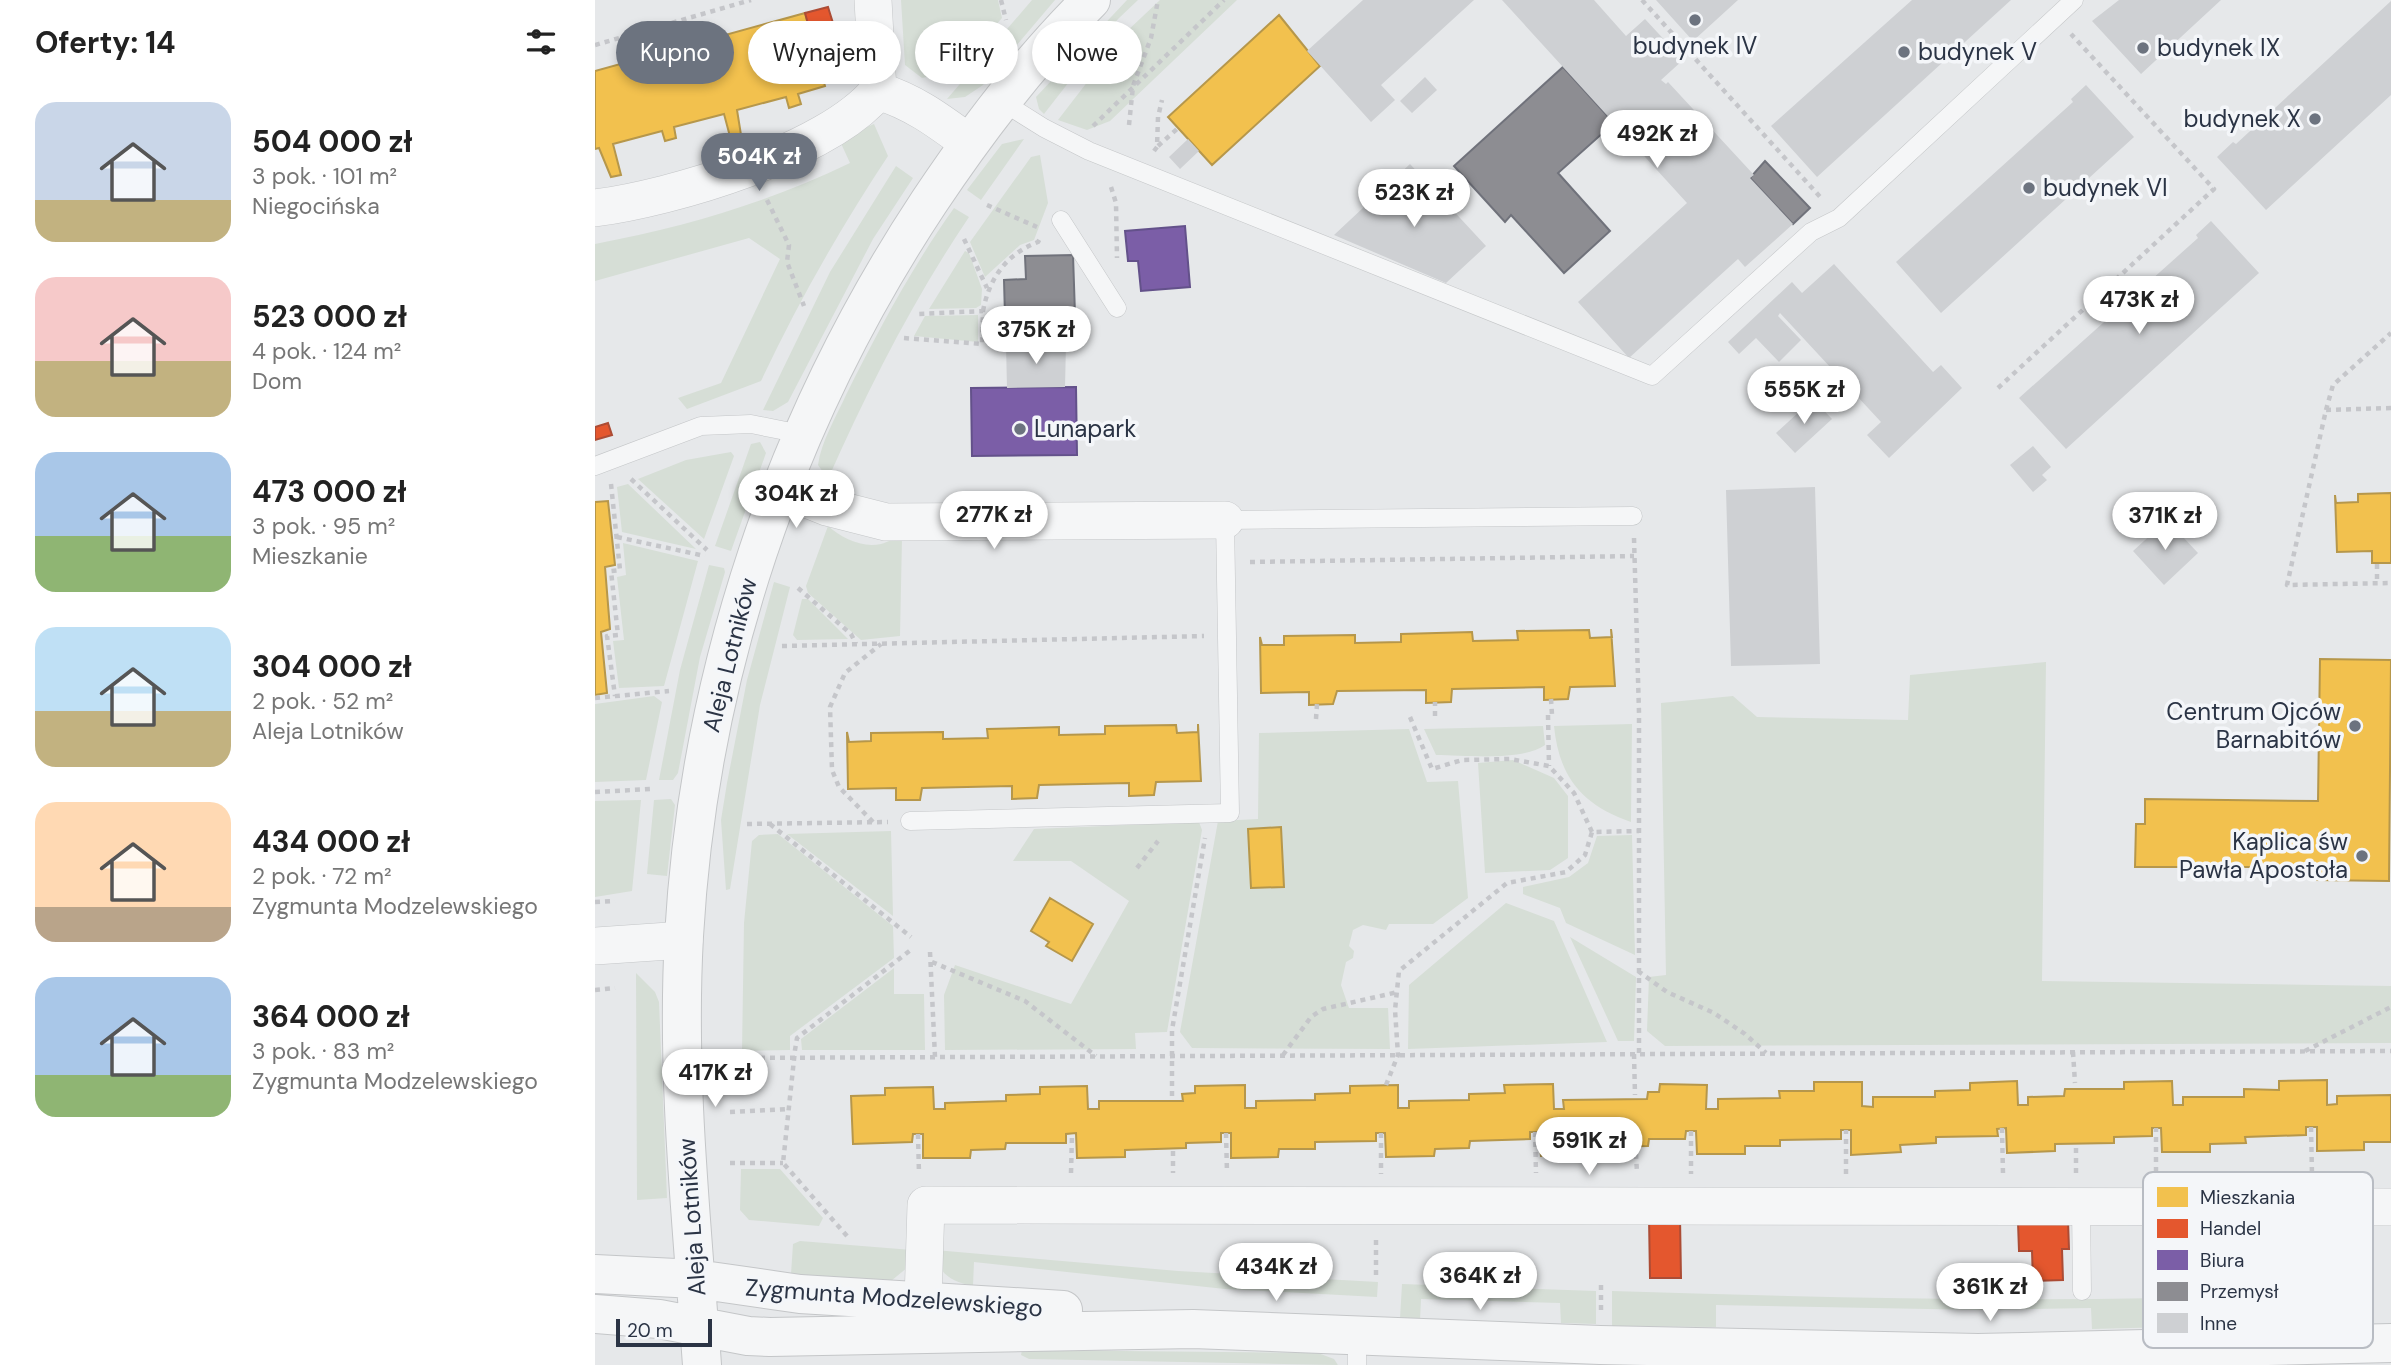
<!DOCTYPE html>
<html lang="pl">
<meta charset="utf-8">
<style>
body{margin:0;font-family:"DM Sans",sans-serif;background:#f6f6f6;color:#222;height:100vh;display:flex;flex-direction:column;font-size:26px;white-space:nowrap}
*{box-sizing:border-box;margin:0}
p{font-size:23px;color:#767676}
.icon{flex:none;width:38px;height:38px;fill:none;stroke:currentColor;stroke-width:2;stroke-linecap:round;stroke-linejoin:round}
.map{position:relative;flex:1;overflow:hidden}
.sheet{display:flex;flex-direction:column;background:#fff;width:595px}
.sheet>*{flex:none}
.top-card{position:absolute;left:21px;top:21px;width:665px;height:63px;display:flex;gap:14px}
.scale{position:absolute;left:21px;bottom:18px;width:96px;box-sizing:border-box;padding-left:7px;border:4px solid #2b3445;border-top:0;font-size:19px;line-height:24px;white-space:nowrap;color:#2b3445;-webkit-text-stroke:5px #f4f6f9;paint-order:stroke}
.price{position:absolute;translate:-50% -60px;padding:0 16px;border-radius:24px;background:#fff;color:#222;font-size:23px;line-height:46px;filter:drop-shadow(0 2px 4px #0008)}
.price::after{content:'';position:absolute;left:50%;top:42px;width:21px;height:16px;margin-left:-10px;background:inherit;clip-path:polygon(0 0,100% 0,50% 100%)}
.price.current{background:#6c737f;color:#fff}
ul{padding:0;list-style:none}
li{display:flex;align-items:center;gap:21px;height:175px;padding:0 35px}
li span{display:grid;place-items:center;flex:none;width:196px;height:140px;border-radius:21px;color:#555}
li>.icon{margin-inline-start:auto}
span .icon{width:84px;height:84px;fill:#fffc;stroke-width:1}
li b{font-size:30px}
h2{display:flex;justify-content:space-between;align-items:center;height:84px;padding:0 35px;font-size:30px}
.tag{padding:0 24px;border-radius:32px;background:#fff;box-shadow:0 4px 10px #0003;font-size:24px;line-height:63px}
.tag.current{background:#6c737f;color:#fff}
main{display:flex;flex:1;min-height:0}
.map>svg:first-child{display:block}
.green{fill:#d6ded6}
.homes{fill:#f2c14e;stroke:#b6974b;stroke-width:2}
.shops{fill:#e4572e;stroke:#ac4c35;stroke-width:2}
.offices{fill:#7b5ea7;stroke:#63518a;stroke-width:2}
.industry{fill:#8d8d92;stroke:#70727b;stroke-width:2}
.building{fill:#ced0d3}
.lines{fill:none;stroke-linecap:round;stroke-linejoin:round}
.service-casing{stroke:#c4c6c8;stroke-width:19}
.minor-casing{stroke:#c4c6c8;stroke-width:38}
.tertiary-casing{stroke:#c4c6c8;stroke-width:40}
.path{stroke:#c5c6ca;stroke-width:4.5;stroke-dasharray:5 5;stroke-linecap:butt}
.service{stroke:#f5f6f7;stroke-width:18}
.minor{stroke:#f5f6f7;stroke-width:37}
.tertiary{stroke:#f5f6f7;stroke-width:38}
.poi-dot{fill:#6c737f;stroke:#f4f6f9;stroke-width:2.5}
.labels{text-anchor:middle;stroke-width:7;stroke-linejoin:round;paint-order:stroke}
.poi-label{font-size:24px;fill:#2b3445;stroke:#f4f6f9;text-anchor:start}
.street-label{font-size:24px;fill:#2b3445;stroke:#f4f6f9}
.key{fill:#f4f6f9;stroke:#b8bcc3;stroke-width:2}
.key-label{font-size:19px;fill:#2b3445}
</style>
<main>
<section class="sheet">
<h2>Oferty: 14<svg class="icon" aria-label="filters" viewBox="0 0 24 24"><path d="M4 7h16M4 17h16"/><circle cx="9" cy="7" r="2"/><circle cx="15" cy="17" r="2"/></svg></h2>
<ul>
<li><span style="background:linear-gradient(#c9d6e8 70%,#c2b280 0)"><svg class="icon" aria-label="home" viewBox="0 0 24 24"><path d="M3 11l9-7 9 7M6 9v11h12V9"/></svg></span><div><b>504 000 zł</b><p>3 pok. · 101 m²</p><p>Niegocińska</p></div></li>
<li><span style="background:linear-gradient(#f6c9c9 60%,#c2b280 0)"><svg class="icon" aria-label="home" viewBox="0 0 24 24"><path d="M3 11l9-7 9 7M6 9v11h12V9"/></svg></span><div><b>523 000 zł</b><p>4 pok. · 124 m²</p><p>Dom</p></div></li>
<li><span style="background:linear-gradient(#a9c7e8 60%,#8fb573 0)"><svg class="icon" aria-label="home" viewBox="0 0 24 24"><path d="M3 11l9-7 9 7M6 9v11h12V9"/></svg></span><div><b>473 000 zł</b><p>3 pok. · 95 m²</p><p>Mieszkanie</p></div></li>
<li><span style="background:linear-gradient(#bfe0f5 60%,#c2b280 0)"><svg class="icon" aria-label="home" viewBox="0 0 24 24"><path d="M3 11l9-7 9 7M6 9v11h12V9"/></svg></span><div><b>304 000 zł</b><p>2 pok. · 52 m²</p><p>Aleja Lotników</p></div></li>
<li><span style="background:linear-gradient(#ffd9b3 75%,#b9a48a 0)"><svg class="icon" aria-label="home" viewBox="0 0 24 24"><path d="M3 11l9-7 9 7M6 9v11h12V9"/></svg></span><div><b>434 000 zł</b><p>2 pok. · 72 m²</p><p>Zygmunta Modzelewskiego</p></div></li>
<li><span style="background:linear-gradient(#a9c7e8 70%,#8fb573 0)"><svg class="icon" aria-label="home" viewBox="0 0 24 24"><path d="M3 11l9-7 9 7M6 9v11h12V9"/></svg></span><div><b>364 000 zł</b><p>3 pok. · 83 m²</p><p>Zygmunta Modzelewskiego</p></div></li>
</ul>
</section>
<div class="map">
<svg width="1796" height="1365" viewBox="0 0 1796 1365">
<rect width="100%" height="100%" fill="#e6e8ea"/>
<path class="green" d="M306,0H403L407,18L361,71L327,78L310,65Z
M437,0H460L388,85L370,97L352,99Z
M532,0H543L523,19L449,114L444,109L441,97Z
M565,0H642L515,121L492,130L463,120L530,33Z
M279,124L293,156C245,229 203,302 166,381L92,409L83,398L126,383L185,259L154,238L0,281V244C90,227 172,203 255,163L244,139Z
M429,139L386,200L372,190L407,144Z
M445,155L453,203L439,240L425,245L390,277L375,242L436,157Z
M301,166L318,178L278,239L193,402L178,411L168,410L235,272Z
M359,208L374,217C318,300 274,387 233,479L223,465C226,442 241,417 251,395C283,331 317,267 359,208Z
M370,251L374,253L387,289L386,305L381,308L334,309Z
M383,315V342L319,336L330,316Z
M165,442L171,453L136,551L120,546L156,444Z
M136,452L139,456L109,539L43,479L91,460Z
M33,484L101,549L27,532L22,487Z
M233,526C247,538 266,548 286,544C293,542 299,538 307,538L305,636L266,640L213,593L211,586Z
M28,543L103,561L69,686L24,688L18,641L29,640L22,577L31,575Z
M114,565L129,568L130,572L105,657L83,773L78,780H64L85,670Z
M179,582L195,587L165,705L135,889L131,890L126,820L132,783L152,680Z
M207,599H213L253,639L202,640L198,635Z
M1451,662L1447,981L1796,986V1043L1070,1046L1052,1031L1054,977L1071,975L1066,703L1138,696L1162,717L1313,720L1315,675Z
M59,696L67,702L51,780L0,782V704Z
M1037,724L1036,822C987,805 964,777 959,726Z
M948,726L950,745C926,762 870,755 841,755L829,729Z
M814,729L832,782L863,781L873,898L838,924H794L791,930L768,925L758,930L754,946L759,951L758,958L751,962L746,985L754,1008H793L795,1049L597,1048L585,1032L623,821L663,819L664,733Z
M918,760L959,778L973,796V858L955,870L890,873L883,763Z
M76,799L80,805L72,876L52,874L59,800Z
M46,800L37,891L0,897V801Z
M604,822L607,830L572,1032L540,1033L541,1049L350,1050L349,995L360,965L476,1004L534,901L476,861H418L439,829Z
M296,831L298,916L192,834Z
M183,834L298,926L299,958L195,1036V1050L147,1051L149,923L157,841L164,835Z
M1037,835L1040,955L971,923L965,908L928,894V887L974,877L993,863L1002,836Z
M911,903L959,921L1012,1042L813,1049L814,985Z
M975,937L1041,977L1039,1041H1023Z
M299,968V994H329L330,1050H207L206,1039Z
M41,973L60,992L64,1002L72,1198L42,1200Z
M146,1169H185L228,1218L224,1226L154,1220L145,1210Z
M205,1241L317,1250L313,1267L296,1281L196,1274L198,1244Z
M340,1250L583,1271L783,1282L782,1297L630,1289L379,1262L378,1286C356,1281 343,1275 340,1250Z
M807,1284L1001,1291V1324L966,1323L965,1303L826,1299L825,1320L805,1319Z
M1768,1290L1774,1298V1322L1497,1329L1496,1308L1387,1310L1121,1305V1327L1017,1326V1291C1267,1299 1518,1305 1768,1290Z
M427,1350L723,1353L739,1359L743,1365L434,1359L426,1355Z"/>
<path class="homes" d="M210,13L230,86L203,94L206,104L194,108L191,97L142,110L147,141L137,144L129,114L79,127L81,138L70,141L67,131L18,144L26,175L16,177L4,148L0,149V71Z
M684,15L725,66L617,165L573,117Z
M1796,493V563H1777V551L1742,552L1740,495L1741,503L1763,502V494Z
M13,501L20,565L10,567L15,629L6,632L12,693L0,695V502Z
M1016,629L1020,686L975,687L973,699L949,700V687L857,689L856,702L831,703V690L742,691L738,704L714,705V692L666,693L665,637L667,645H689V636L760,635V643L806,642V634L877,632L878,641L923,640L922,631L994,630L995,638L1017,637Z
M1725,659L1796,660L1794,881L1722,880L1723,867H1540L1541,824H1550V799L1723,801Z
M603,724L606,781L561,782L559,795L534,796V783L444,785L442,798L417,799V786L327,788L325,800H301V788L253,789L252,732L254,742L276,741V733L348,732V739L393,738L392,729L464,727V735L510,734V726L581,725L582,733L603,732Z
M686,827L689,887L656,888L653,829Z
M455,898L498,924L477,961L451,946L454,942L436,931Z
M1732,1080V1105L1742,1104V1096L1796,1095V1142H1769V1150L1722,1151V1127H1711V1135L1650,1137L1651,1143L1615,1144V1152H1567L1566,1128H1557V1136L1519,1137V1143L1460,1144V1151L1412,1153L1411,1128L1402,1129L1403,1136L1341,1137V1143L1305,1145L1306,1152L1256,1155V1130H1246V1139L1185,1140V1146H1150V1154H1102L1101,1131H1091L1090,1139H1054L1053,1146L993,1147V1154L946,1156L944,1132H935V1139L875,1141L874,1148L840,1149L839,1156L791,1157L790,1133H781V1141L720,1142V1149H684L683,1157L636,1158V1133H626V1142L591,1143V1148L530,1150V1157L482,1158L481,1133L471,1134V1143H411L410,1149L376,1150L375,1158H328V1134H318L317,1142L258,1144L256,1096L290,1095V1088L338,1087L339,1109H350V1103L411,1101V1095L445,1094V1087L492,1086L493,1109H504V1101H588L587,1094L600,1093V1086L650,1085V1108H661V1101L720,1100V1094L755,1093V1086L803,1085V1108H814V1101L874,1100V1094L910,1093L909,1085L958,1084L959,1109H969L968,1100L1052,1099L1053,1092H1064L1065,1084L1112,1085L1111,1109H1123V1099L1185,1098L1184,1091H1219V1082H1267V1106L1278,1107V1097H1340V1091L1375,1090V1083L1422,1081L1423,1105H1433V1097L1469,1096L1470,1089H1529V1082L1577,1081L1578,1105H1588V1097H1649V1089L1684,1090V1081Z"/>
<path class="shops" d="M233,7L242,36L218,42L210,13Z
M13,423L17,435L0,440V427Z
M1054,1217H1085L1086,1278H1055Z
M1473,1220L1474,1249H1467L1468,1280L1438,1281L1437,1251H1424L1423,1222Z"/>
<path class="offices" d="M590,226L595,287L546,291L543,261H533L530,231Z
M481,387L482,455L377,456L376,388Z"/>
<path class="industry" d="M968,67L1019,123L963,173L1015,231L969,273L916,215L910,222L859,166Z
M1170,161L1215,208L1198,224L1155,178Z
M478,255L481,344L399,345L396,323H399V317L410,316L409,280L431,279L430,256Z"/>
<path class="building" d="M768,0H879L786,85L800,100L776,122L712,51Z
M907,0H999L1031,36L1050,19L1088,60L1066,80L1071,84L1073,82L1159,175L1155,178L1198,224L1150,267L1143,259L1034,358L983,302L1092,203Z
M1061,0H1143L1098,41Z
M1317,0H1416L1222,177L1176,126Z
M1524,0H1626L1546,74L1497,21Z
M1796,1V95L1671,210L1622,157L1638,142L1641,144Z
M830,77L842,90L817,113L805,101Z
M1491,85L1539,137L1346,313L1301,262L1478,102L1476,99Z
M593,139L604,151L585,169L574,157Z
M815,164L891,246L851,283L739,235Z
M1616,221L1664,273L1471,449L1424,398L1603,238L1601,235Z
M1239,264L1338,372L1346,365L1367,388L1294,458L1272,435L1286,422L1185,313L1183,316L1206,340L1184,362L1161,338L1144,354L1133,342L1197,282L1207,293Z
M471,344L470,387L412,388L411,345Z
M1218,399L1237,419L1200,453L1181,433Z
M1438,446L1456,467L1447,475L1452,480L1438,492L1415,465Z
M1220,487L1225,664L1136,666L1131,490Z
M1572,520L1603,553L1569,585L1538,551Z"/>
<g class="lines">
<defs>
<path id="service" d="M406,101L449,128L494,151L1057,376L1216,232L1244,218L1479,0
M466,220L522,308
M0,466L106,426L156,424L206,434
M315,821L635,813L630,520L1038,516
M1486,1206L1487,1291
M762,1337V1365"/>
<path id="minor" d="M283,91C319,102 344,121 374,143
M0,208C77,198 233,152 283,91L278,0
M184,488L232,507L291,522L630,520
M0,946L89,940
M328,1301L331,1205L1796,1207"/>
<path id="tertiary" d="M0,1274L101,1279L205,1294L468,1310
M0,1314L64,1319L153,1336L175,1337L598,1329L1005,1345L1383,1353L1796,1343
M107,1365C97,1223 81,1079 89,936C104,673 189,421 334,202C382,130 435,60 496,0"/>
</defs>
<use href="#service" class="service-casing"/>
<use href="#minor" class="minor-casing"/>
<use href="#tertiary" class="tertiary-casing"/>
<path class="path" d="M406,0L411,20
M1047,0L1227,199
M0,45L156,0
M534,125L538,86L556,38L563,0
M498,126L629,0
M563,146L582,129
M559,151L562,147L563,117L567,100
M516,187L521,203L522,258
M172,200L194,245L192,262L209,306
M392,205L442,227
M369,239L392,288
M388,311C394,279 411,254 443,242L446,237
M309,338L387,344L388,311L323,314
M1403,388L1619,189L1476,34
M1796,408L1731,410L1692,585L1796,583
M1731,410L1738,385L1796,333
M36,479L112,550
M16,484L25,570L16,571L23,635L12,636L20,696
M22,537L110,556
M1039,538L1044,713V1054
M655,562L1039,556
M1782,564V584
M203,588L256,634L261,644
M187,646L609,636
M0,698L74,691
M956,699L957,715
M953,715L954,766
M840,716V702
M815,717L837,769L867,760L915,759L954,766L979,793L997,832
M721,719L722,704
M0,792L56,789
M278,822L244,787L237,770L235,707L250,673L286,644
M152,824L293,822
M175,824L316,937
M542,868L563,841
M0,902L20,901
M335,952L340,1057
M337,962L430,1001L501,1056
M1043,971L1072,992L1119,1013L1150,1034L1171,1053
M0,990L20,988
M1710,1051L1796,1007
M1478,1052L1480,1083
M1039,1054L1040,1095
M688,1055L716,1017L728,1009L803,992
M135,1058L1796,1051
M791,1085L803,1055L800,1010L804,971L912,883L971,872L990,855L997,832L1044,831
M577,1096V1030L610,838
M135,1112L193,1109
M1716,1127L1717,1175
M1407,1128L1408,1174
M1096,1131V1174
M940,1132L941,1173
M631,1133L632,1173
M786,1133V1174
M323,1134L324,1174
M1481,1148V1174
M578,1151V1173
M1041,1154L1042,1173
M135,1163H188
M1561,1172V1128
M476,1173L477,1134
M1251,1174V1130
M252,1236L188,1163L200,1050L202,1038L317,949
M781,1275V1237
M1006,1310V1283"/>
<use href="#service" class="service"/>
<use href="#minor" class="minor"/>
<use href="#tertiary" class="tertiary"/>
</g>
<g class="poi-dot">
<circle cx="1100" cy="20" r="7"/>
<circle cx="1548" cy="48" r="7"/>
<circle cx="1309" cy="52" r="7"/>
<circle cx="1720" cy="119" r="7"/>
<circle cx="1434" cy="188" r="7"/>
<circle cx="425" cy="429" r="7"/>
<circle cx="1760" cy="726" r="7"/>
<circle cx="1767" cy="856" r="7"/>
</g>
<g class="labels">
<g class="poi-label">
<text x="1100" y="54" text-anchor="middle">budynek IV</text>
<text x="1562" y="56">budynek IX</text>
<text x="1323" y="60">budynek V</text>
<text x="1706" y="127" text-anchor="end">budynek X</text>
<text x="1448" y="196">budynek VI</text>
<text x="439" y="437">Lunapark</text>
<text x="1746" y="720" text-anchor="end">Centrum Ojców<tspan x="1746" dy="28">Barnabitów</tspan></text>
<text x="1753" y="850" text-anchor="end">Kaplica św<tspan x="1753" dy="28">Pawła Apostoła</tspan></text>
</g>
<g class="street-label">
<text transform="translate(135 655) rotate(-76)" y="8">Aleja Lotników</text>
<text transform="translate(97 1217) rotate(-94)" y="8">Aleja Lotników</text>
<text transform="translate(299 1298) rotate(4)" y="8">Zygmunta Modzelewskiego</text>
</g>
</g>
<rect x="1548" y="1172" width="230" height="176" rx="10" class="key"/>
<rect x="1562" y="1187" width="31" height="20" fill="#f2c14e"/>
<rect x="1562" y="1219" width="31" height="19" fill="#e4572e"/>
<rect x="1562" y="1250" width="31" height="20" fill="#7b5ea7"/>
<rect x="1562" y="1282" width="31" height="19" fill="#8d8d92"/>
<rect x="1562" y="1313" width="31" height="20" fill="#ced0d3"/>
<g class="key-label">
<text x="1605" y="1204">Mieszkania</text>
<text x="1605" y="1235">Handel</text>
<text x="1605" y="1267">Biura</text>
<text x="1605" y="1298">Przemysł</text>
<text x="1605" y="1330">Inne</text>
</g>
</svg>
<div class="scale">20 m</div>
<b class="price" style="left:1062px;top:170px">492K zł</b>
<b class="price current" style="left:164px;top:193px">504K zł</b>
<b class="price" style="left:819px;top:229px">523K zł</b>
<b class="price" style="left:1544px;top:336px">473K zł</b>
<b class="price" style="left:441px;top:366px">375K zł</b>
<b class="price" style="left:1209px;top:426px">555K zł</b>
<b class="price" style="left:201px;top:530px">304K zł</b>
<b class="price" style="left:399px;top:551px">277K zł</b>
<b class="price" style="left:1570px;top:552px">371K zł</b>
<b class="price" style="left:120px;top:1109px">417K zł</b>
<b class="price" style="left:994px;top:1177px">591K zł</b>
<b class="price" style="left:681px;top:1303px">434K zł</b>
<b class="price" style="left:885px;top:1312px">364K zł</b>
<b class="price" style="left:1395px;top:1323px">361K zł</b>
<div class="top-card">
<a class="tag current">Kupno</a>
<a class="tag">Wynajem</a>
<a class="tag">Filtry</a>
<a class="tag">Nowe</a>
</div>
</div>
</main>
